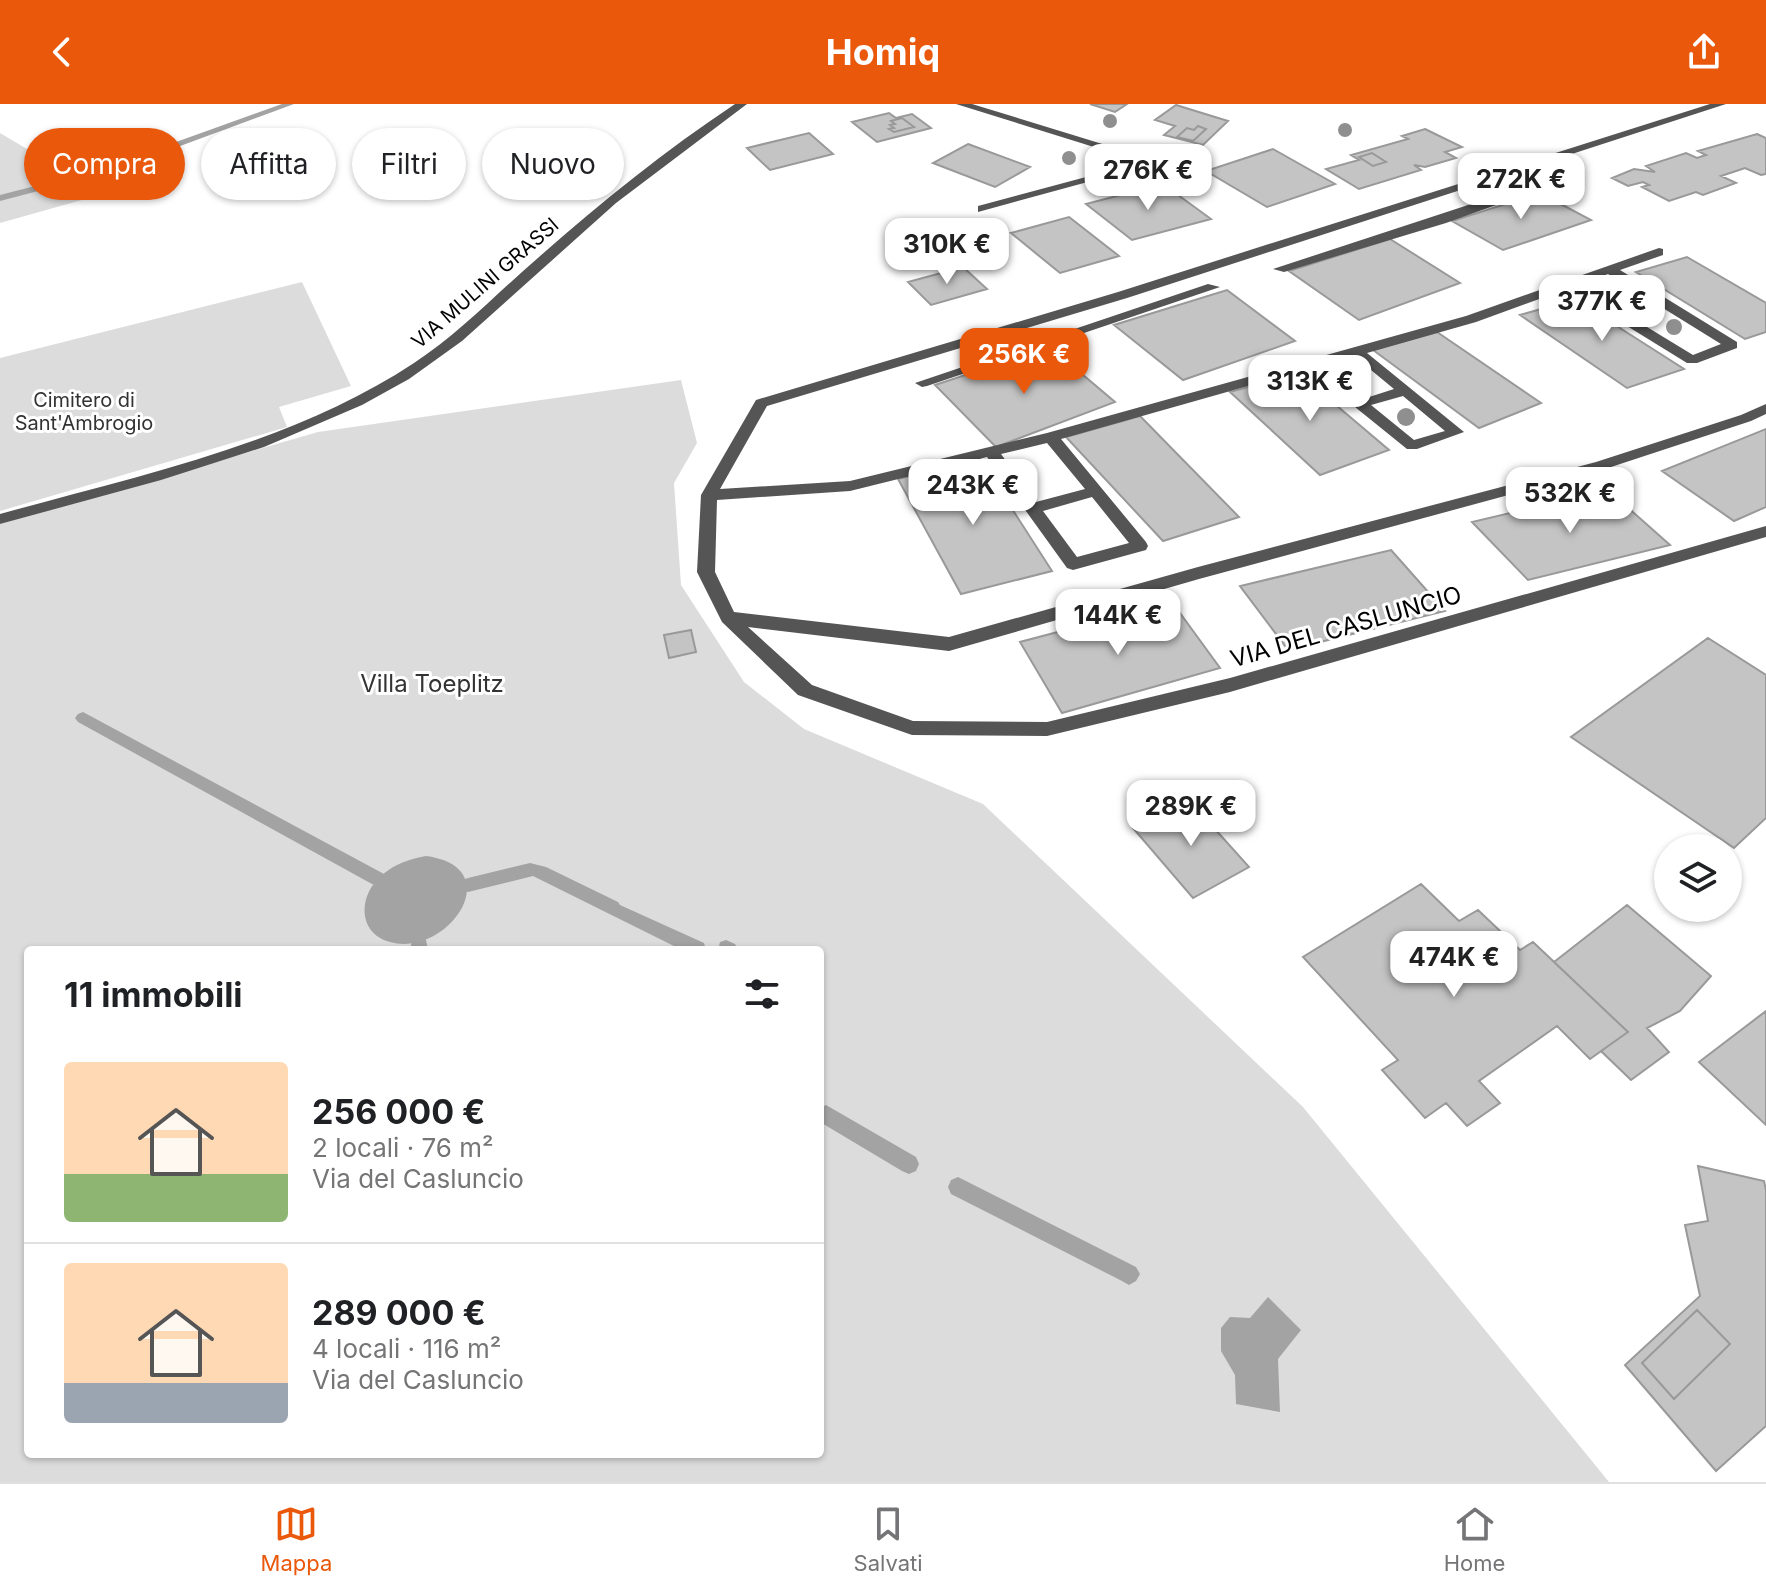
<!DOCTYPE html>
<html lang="it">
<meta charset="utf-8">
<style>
body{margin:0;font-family:Inter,sans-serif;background:#f2f2f2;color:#202124;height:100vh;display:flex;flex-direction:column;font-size:30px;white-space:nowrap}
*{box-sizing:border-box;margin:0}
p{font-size:26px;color:#757577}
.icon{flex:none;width:44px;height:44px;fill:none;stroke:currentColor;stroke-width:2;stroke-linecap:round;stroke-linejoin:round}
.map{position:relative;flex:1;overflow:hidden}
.panel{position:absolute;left:24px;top:842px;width:800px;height:512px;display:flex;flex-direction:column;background:#fff;border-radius:8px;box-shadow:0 2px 6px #0004}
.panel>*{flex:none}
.top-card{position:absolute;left:24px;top:24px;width:800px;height:72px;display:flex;gap:16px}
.tools{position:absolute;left:1654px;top:730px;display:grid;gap:16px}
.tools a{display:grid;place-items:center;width:88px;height:88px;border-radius:50%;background:#fff;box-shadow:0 2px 6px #0004;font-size:40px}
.price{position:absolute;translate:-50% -68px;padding:0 18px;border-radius:16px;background:#fff;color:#222;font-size:26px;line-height:52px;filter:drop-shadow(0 2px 4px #0008)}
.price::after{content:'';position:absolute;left:50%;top:48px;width:24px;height:18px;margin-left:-12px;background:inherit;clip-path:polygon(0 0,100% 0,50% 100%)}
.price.active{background:#ea580c;color:#fff}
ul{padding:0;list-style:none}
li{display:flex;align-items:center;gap:24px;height:200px;padding:0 40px}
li+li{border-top:2px solid #e0e0e0}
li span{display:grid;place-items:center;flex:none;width:224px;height:160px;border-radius:8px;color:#555}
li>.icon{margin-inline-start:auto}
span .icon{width:96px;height:96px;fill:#fffc;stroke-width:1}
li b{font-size:34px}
h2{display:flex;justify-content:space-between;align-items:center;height:96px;padding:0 40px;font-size:34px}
.tag{padding:0 28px;border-radius:36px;background:#fff;box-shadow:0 2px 6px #0004;font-size:28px;line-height:72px}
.tag.active{background:#ea580c;color:#fff}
header{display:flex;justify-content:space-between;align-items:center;height:104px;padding:0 40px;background:#ea580c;color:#fff;font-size:36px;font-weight:700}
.dock{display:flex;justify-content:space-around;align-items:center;height:112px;border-top:2px solid #e0e0e0;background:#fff;font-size:22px;color:#757577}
.dock a{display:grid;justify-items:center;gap:4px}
.dock .active{color:#ea580c}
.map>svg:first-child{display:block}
.green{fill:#dcdcdc;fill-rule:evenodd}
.water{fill:#a3a3a3}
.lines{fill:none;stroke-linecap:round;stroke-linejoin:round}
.stream{fill:#a3a3a3;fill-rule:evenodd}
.building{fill:#c4c4c4;stroke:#999;stroke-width:2}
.minor{fill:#555;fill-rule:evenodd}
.tree{fill:#8f8f8f}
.labels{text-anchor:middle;stroke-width:6;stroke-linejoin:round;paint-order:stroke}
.far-street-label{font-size:20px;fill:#000;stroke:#fff}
.far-park-label{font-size:20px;fill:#333;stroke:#fff}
.street-label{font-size:24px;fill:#000;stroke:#fff}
.park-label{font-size:24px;fill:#333;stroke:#fff}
</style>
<header><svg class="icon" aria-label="back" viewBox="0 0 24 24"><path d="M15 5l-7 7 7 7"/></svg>Homiq<svg class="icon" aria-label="share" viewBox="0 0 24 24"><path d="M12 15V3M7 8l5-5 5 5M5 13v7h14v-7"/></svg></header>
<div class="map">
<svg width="1766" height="1378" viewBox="0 0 1766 1378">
<rect width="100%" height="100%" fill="#fff"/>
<path class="green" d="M0,29L103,90L0,119Z
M302,178L351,282L279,303L287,323L0,407V254Z
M681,276L697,339L674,379L681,481L744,578L804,625L983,700L1303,1003L1609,1378H0V420L318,328ZM28,846H820V1350H28Z"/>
<path class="water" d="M426,752C510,763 448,854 390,838C357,829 358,791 382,771C395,760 409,755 426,752Z
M1268,1193L1301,1226L1278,1255L1280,1308L1236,1300L1235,1271L1221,1247V1224L1230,1213L1250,1214Z"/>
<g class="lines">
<path class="stream" d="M282,0H294L107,69L0,97V91L101,65Z
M83,608L384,770L386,775L384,780L378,782L372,780L78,618L75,614L78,610Z
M530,759L546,763L618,798L620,801L704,839L706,846H682L533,772L468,788L462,786L460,781L462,776L468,774Z
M419,829L425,831L428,846H410L413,831Z
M726,836L735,840L738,846H718L720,838Z
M826,1001L916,1053L919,1060L916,1067L909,1070L902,1067L820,1018V1004Z
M958,1073L1136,1163L1140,1170L1136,1177L1129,1181L1122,1177L951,1090L948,1083L951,1076Z"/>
</g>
<path class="building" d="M1090,0H1127L1115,8Z
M1176,1L1228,17L1203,41L1164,31L1175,22L1155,16Z
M889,9L896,14L912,10L931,24L877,38L852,18Z
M902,14L914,23L894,28L889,25L894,24L890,21L895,20L891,17Z
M1198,22L1206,25L1193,37L1177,33L1187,24L1194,26Z
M1425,25L1462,43L1445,48L1456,54L1425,63L1414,61L1421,66L1359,85L1326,65L1359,56L1351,51L1408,35L1402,32Z
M809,29L833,50L770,66L747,44Z
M1757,30L1766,34V70L1761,71L1745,64L1721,72L1736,79L1703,91L1696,88L1669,97L1642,83L1649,81L1643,78L1628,82L1612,74L1634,65L1655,68L1646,62L1686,49L1697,54L1706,51L1698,47Z
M968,40L1030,63L995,83L933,59Z
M1273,45L1335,80L1267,103L1206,67Z
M1372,49L1386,58L1373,62L1359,53Z
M1163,80L1211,115L1132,136L1086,100Z
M1540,89L1591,116L1503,146L1452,117Z
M1069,113L1119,152L1060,169L1011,129Z
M1390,135L1460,179L1359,216L1289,167Z
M1687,153L1766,199V228L1745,235L1636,168Z
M963,163L987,185L931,201L908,178Z
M1227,186L1295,237L1183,276L1114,221Z
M1576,195L1623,226L1684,265L1627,284L1520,211Z
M1437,228L1541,299L1479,324L1373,246Z
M1050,243L1115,298L996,343L935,281Z
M1299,269L1343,307L1389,346L1320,371L1230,288Z
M1140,312L1239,413L1163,437L1066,333Z
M1766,325V403L1734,417L1662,367Z
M980,355L1052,467L961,490L898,375Z
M1608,386L1670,441L1528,476L1472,418Z
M1391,446L1445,507L1288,546L1240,482Z
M1172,498L1220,564L1062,609L1020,538Z
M691,526L696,548L669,554L664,531Z
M1708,534L1766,571V714L1734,744L1571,633Z
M1188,695L1249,763L1193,794L1133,724Z
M1421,780L1459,817L1478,806L1520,846L1533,838L1628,928L1590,955L1557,922L1479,977L1500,999L1467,1022L1446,999L1425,1014L1382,966L1398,956L1303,853Z
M1627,801L1711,872L1680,907L1647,924L1669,948L1631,976L1601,947L1628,928L1554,858Z
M1766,907V1021L1699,958Z
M1698,1062L1764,1077L1766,1086V1322L1716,1367L1625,1261L1700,1192L1685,1121L1708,1117Z
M1697,1206L1730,1240L1674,1295L1642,1259Z"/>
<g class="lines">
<path class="minor" d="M735,0H747L616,99L462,237L409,275L362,301L264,343L161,376L0,420V410C140,371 291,340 414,259C460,229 498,188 539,153C601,98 666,46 735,0Z
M956,0H972L1161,58L978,108V102L1142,58Z
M1710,0H1726L1127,194L767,302L720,385L850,377L1047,329L1466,212L1659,144L1663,145V151L1620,166L1737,238V244L1697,259H1687L1567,185L1476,218L1367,249L1464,328L1417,345H1407L1308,265L1061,335L1146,438L1148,442L1146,446L1073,466L1067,464L987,353L850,387L717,396L715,468L734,508L949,533L1198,463L1596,358L1741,311L1766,300V310L1751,317L1608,364L1199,475L949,547L748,523L812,581L913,617L1047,618L1230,574L1766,422V433L1230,588L1047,632L912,631L798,591L722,518L697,468L701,391L756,296L1118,188ZM1608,170L1721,240L1693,251L1578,181ZM1354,252L1394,285L1363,295L1321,261ZM1403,292L1445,327L1414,336L1371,301ZM1047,339L1085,385L1036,398L1001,350ZM1092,393L1129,439L1077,453L1043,407Z
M1526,82L1551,90L1545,94L1527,90L1446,119L1284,168L1273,165Z
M1208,180L1220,183L927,282L922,283L915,279Z"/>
</g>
<g class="tree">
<circle cx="1110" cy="17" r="7"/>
<circle cx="1345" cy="26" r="7"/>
<circle cx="1069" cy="54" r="7"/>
<circle cx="1630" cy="196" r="8"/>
<circle cx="1674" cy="223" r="8"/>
<circle cx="1406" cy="313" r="9"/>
</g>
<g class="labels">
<g class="far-street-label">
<text transform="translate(485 179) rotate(-41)" y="7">VIA MULINI GRASSI</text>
</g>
<g class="far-park-label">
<text x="84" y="303">Cimitero di<tspan x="84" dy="23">Sant'Ambrogio</tspan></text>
</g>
<g class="street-label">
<text transform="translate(1346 523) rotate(-16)" y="8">VIA DEL CASLUNCIO</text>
</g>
<g class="park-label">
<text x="432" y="588">Villa Toeplitz</text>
</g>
</g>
</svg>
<div class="tools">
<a><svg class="icon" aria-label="layers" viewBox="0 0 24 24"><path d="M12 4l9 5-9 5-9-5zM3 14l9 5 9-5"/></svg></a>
</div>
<b class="price" style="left:1148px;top:108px">276K €</b>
<b class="price" style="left:1521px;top:117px">272K €</b>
<b class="price" style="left:947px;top:182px">310K €</b>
<b class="price" style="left:1602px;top:239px">377K €</b>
<b class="price active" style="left:1024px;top:292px">256K €</b>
<b class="price" style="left:1310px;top:319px">313K €</b>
<b class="price" style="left:973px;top:423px">243K €</b>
<b class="price" style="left:1570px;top:431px">532K €</b>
<b class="price" style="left:1118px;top:553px">144K €</b>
<b class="price" style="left:1191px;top:744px">289K €</b>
<b class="price" style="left:1454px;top:895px">474K €</b>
<div class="top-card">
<a class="tag active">Compra</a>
<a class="tag">Affitta</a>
<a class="tag">Filtri</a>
<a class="tag">Nuovo</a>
</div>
<section class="panel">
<h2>11 immobili<svg class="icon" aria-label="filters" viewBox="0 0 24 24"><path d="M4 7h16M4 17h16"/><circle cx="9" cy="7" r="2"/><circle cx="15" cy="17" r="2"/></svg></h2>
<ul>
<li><span style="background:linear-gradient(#ffd9b3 70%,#8fb573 0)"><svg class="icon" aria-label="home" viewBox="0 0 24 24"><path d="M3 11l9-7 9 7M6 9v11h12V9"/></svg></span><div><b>256 000 €</b><p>2 locali · 76 m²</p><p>Via del Casluncio</p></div></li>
<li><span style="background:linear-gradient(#ffd9b3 75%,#9aa5b1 0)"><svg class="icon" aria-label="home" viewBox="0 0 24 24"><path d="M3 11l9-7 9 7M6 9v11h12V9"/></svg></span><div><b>289 000 €</b><p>4 locali · 116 m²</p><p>Via del Casluncio</p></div></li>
</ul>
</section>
</div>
<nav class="dock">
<a class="active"><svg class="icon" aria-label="map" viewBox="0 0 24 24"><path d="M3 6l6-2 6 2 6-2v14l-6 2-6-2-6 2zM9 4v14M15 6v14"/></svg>Mappa</a>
<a><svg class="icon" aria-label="saved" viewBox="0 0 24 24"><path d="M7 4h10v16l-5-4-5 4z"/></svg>Salvati</a>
<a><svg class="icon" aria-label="home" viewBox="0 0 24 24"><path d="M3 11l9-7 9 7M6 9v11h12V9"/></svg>Home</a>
</nav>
